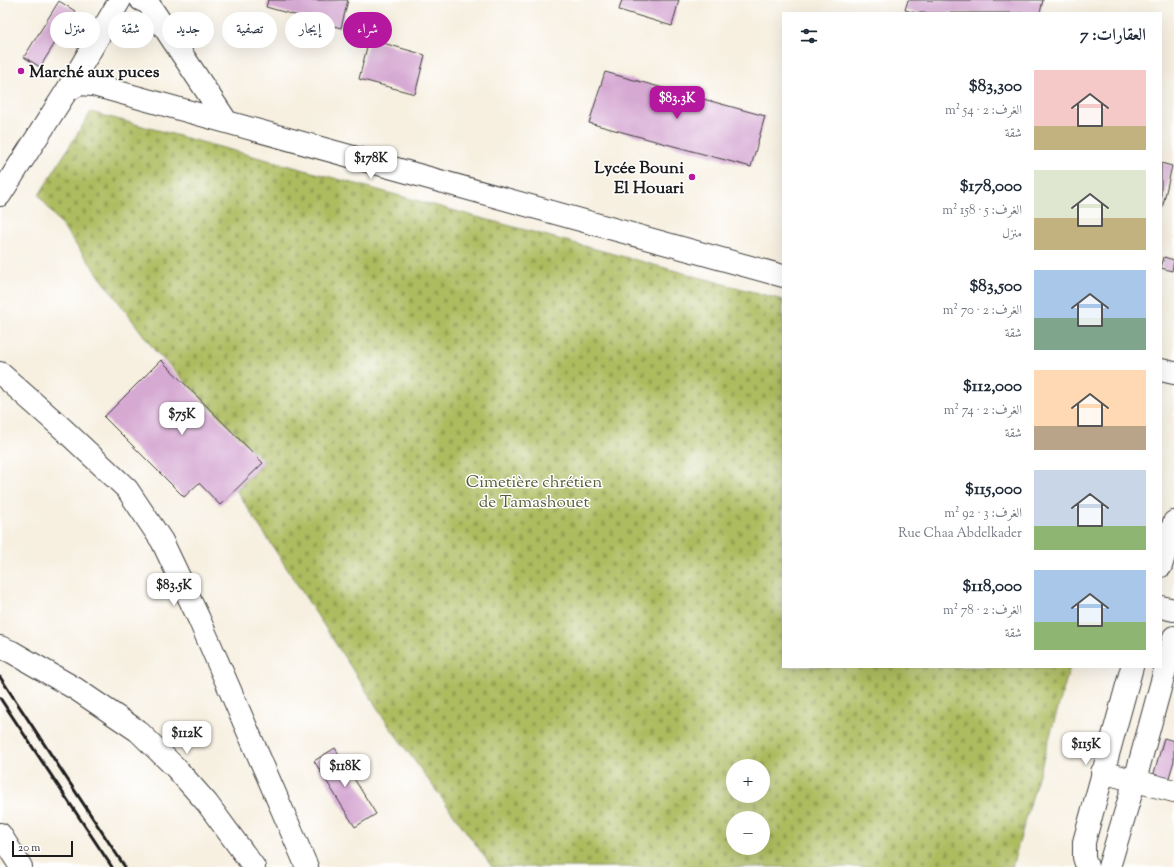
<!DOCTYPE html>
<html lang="ar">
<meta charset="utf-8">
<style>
body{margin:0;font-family:"Sorts Mill Goudy",Amiri,serif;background:#f6f6f7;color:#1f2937;direction:rtl;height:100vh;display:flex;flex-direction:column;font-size:15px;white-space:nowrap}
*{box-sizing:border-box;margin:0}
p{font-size:13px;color:#747a83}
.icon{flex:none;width:22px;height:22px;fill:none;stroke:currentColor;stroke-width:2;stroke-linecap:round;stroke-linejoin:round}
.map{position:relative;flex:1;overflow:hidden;direction:ltr}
.panel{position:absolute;left:782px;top:12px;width:380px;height:656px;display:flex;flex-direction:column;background:#fff;border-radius:0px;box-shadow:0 4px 16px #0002;direction:rtl}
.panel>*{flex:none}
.hud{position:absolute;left:12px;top:12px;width:380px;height:36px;direction:rtl;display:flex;gap:8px}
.controls{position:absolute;left:726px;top:759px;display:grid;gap:8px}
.controls a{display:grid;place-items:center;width:44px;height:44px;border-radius:50%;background:#fff;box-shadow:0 4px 16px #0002;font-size:20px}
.scale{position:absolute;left:12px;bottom:10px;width:61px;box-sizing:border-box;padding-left:4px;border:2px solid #1c1c1c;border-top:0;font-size:11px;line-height:14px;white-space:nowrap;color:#1c1c1c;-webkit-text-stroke:3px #fff;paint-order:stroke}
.price{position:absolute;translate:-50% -34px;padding:0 9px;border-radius:8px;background:#fff;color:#222;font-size:13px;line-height:26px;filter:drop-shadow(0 1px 2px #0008)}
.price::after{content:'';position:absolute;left:50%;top:24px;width:12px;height:9px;margin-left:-6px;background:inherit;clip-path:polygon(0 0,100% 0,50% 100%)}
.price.selected{background:#b5179e;color:#fff}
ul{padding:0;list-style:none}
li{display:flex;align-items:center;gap:12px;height:100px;padding:0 16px}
li span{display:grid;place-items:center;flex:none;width:112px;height:80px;border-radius:0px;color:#555}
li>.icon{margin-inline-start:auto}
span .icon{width:48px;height:48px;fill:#fffc;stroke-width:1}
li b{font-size:17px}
h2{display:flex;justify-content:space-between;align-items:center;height:48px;padding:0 16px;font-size:17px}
.pill{padding:0 14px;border-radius:18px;background:#fff;box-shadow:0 4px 16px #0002;font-size:14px;line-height:36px}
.pill.selected{background:#b5179e;color:#fff}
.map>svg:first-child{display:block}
.cemetery{fill:url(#cemetery-stones);stroke:#646c3e;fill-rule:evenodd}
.building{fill:#d6a9d3}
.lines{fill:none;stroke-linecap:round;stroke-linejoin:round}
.minor-casing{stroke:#3d3c3a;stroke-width:24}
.minor{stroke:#fff;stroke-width:22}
.rail{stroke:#1c1c1c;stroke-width:3}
.poi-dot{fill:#b5179e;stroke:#fff;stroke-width:1.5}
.labels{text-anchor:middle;stroke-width:3;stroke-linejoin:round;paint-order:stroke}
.poi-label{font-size:17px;font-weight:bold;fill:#1c1c1c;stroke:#fff;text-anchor:start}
.park-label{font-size:17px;fill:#565c37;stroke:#fff}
</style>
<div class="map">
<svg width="1174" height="867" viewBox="0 0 1174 867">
<defs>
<pattern id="cemetery-stones" width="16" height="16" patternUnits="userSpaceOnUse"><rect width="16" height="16" fill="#adbc5f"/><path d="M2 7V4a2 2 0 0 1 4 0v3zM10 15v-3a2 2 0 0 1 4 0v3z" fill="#94a152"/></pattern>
</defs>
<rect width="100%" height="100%" fill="#fff"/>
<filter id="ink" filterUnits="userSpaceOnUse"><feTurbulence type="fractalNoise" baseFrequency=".025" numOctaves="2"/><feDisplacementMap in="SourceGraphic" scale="8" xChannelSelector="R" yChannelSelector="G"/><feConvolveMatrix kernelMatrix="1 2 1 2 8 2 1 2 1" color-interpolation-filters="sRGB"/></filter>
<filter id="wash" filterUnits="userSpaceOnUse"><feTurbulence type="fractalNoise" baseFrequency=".012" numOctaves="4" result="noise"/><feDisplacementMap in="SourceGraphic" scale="16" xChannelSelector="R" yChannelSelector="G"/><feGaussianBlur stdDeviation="0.9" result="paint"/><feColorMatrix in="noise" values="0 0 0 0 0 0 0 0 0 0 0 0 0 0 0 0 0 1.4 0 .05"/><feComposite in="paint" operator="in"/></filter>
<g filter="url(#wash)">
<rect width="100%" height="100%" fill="#f7f0e1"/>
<path class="cemetery" d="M91,112L783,300V667H1070L1012,867H492L389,726L236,490L264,462L156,352L39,195ZM733,766H763V796H733ZM733,818H763V848H733Z"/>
<g id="blocks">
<path class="building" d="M268,0H348L341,28L266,7Z
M622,0H679L672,26L619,10Z
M908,0H1043L1040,13H916L905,10Z
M59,1L75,11L40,67L24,57Z
M369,39L425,55L415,94L359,79Z
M605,72L765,116L751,167L589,123Z
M1161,163L1172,166L1162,209H1161Z
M1164,257L1174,260L1172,271L1161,268Z
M161,360L263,463L220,505L199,483L184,497L104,417Z
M1164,738L1174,741V761L1167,784L1152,780Z
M335,748L376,814L355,827L314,761Z"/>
</g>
</g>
<g filter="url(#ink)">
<use href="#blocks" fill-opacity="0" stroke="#3d3c3a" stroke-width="1"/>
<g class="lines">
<defs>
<path id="minor" d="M141,0L148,3L227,122
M66,92L120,0
M0,195L66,92L79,84L93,85L783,276
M1161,370L1174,373
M0,373L62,428L127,489L162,541L199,619L307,867
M1161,566L1174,522
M1161,607L1174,610
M0,647L12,652L76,689L138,731L175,767L207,803L254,867
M1102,772L1174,791
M0,834L21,867
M1087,867L1084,857V842L1132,667
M1109,867L1135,780L1174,637"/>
</defs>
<use href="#minor" class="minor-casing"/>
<use href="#minor" class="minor"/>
<path class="rail" d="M0,677L125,867
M0,698L112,867"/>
</g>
</g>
<g class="poi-dot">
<circle cx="21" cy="71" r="4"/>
<circle cx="692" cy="177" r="4"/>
</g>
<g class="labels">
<g class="poi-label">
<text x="29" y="77">Marché aux puces</text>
<text x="684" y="173" text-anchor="end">Lycée Bouni<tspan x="684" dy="20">El Houari</tspan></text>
</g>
<g class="park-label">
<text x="534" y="487">Cimetière chrétien<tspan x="534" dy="20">de Tamashouet</tspan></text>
</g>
</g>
</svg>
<div class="controls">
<a>+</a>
<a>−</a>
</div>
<div class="scale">20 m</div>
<b class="price selected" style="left:677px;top:120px">$83.3K</b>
<b class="price" style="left:371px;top:180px">$178K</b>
<b class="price" style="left:182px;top:436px">$75K</b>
<b class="price" style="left:174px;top:607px">$83.5K</b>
<b class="price" style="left:187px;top:755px">$112K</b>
<b class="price" style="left:1086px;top:766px">$115K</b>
<b class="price" style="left:345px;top:788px">$118K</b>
<div class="hud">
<a class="pill selected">شراء</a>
<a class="pill">إيجار</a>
<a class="pill">تصفية</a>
<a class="pill">جديد</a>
<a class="pill">شقة</a>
<a class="pill">منزل</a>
</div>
<section class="panel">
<h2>العقارات: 7<svg class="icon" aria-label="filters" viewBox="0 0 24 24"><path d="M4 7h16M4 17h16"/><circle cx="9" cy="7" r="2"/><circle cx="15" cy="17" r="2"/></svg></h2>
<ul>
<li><span style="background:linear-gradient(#f6c9c9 70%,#c2b280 0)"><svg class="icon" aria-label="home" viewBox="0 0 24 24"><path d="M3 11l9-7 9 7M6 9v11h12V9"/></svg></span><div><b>$83,300</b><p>الغرف: 2 · 54 m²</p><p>شقة</p></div></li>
<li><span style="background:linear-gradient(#dfe7d0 60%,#c2b280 0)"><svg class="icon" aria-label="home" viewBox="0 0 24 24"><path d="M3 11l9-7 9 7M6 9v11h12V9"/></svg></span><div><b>$178,000</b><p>الغرف: 5 · 158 m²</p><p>منزل</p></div></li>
<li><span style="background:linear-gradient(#a9c7e8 60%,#7fa58c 0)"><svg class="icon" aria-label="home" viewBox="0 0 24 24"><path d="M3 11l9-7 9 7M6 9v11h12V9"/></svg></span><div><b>$83,500</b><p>الغرف: 2 · 70 m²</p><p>شقة</p></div></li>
<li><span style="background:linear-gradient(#ffd9b3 70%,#b9a48a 0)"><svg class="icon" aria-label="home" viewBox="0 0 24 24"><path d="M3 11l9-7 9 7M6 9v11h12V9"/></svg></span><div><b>$112,000</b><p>الغرف: 2 · 74 m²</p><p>شقة</p></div></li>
<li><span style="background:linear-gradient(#c9d6e8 70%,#8fb573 0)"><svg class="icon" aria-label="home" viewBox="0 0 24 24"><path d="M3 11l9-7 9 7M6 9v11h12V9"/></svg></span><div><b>$115,000</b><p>الغرف: 3 · 92 m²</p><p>Rue Chaa Abdelkader</p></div></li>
<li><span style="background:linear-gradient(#a9c7e8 65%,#8fb573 0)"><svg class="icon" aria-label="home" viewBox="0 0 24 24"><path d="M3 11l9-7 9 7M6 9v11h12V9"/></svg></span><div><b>$118,000</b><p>الغرف: 2 · 78 m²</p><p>شقة</p></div></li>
</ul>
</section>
</div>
